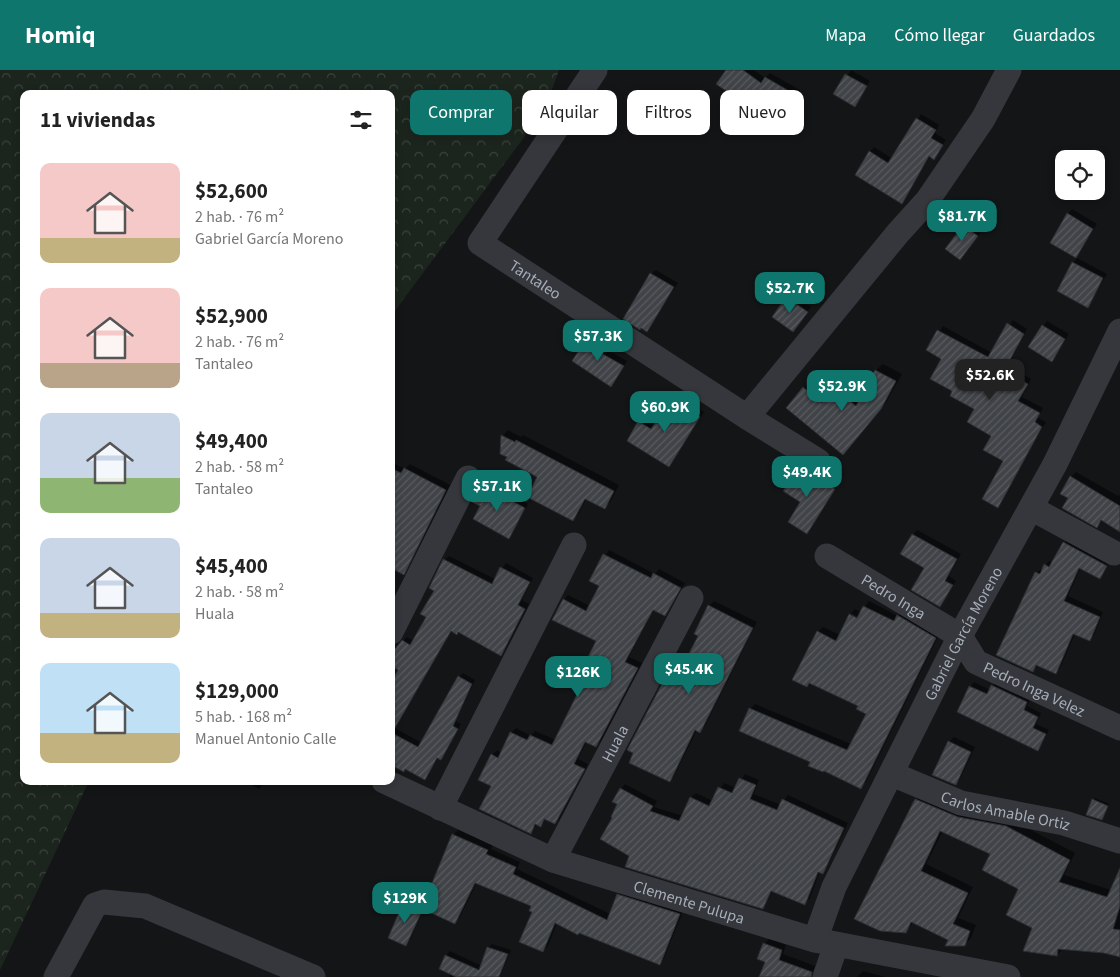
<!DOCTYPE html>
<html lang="es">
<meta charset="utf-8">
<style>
body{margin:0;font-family:"Source Sans 3",sans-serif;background:#f2f2f2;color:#222;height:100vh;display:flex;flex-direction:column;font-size:19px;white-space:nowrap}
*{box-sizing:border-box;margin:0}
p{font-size:16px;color:#767676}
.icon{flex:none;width:28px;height:28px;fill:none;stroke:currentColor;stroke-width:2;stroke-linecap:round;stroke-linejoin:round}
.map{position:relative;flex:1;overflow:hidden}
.drawer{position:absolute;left:20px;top:20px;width:375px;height:695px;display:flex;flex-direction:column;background:#fff;border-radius:10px;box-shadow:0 2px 8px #0003}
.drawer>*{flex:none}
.banner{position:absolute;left:410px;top:20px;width:475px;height:45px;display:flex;gap:10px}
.controls{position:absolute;left:1055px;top:80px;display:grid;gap:10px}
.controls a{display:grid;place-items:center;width:50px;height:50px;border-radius:10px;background:#fff;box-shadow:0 2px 8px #0003;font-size:25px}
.price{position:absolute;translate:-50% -42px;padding:0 11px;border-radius:10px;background:#0f766e;color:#fff;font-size:16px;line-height:32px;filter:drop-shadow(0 1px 2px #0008)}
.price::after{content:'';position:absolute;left:50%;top:30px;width:15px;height:11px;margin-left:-8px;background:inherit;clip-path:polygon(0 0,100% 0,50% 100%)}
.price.current{background:#222;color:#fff}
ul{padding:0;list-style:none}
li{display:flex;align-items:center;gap:15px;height:125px;padding:0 20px}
li span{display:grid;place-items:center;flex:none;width:140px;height:100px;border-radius:10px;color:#555}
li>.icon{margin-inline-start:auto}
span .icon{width:60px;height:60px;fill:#fffc;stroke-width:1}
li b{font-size:21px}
h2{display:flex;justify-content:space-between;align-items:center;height:60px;padding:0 20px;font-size:21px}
.pill{padding:0 18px;border-radius:10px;background:#fff;box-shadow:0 2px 8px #0003;font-size:18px;line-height:45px}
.pill.current{background:#0f766e;color:#fff}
header{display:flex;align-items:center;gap:30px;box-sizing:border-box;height:70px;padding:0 25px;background:#0f766e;color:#fff}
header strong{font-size:24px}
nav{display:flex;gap:28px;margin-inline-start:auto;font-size:18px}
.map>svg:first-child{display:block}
.forest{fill:url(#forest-crowns)}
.shadow{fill:#0007}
.building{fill:url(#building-hatch);stroke:#2e2f33}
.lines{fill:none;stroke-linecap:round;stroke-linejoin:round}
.minor{stroke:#35373c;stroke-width:25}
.labels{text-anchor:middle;stroke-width:5;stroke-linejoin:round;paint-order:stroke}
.street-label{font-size:16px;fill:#a5adb8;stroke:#0f1012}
</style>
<header>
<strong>Homiq</strong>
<nav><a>Mapa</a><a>Cómo llegar</a><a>Guardados</a></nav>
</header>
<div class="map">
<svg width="1120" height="907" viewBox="0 0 1120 907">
<defs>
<pattern id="forest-crowns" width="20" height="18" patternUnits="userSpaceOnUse" patternTransform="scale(1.25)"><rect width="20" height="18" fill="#1c251d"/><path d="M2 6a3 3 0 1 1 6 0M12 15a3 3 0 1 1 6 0" fill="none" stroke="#3a423c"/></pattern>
<pattern id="building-hatch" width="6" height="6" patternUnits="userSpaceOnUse" patternTransform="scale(1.25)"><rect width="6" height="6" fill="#404347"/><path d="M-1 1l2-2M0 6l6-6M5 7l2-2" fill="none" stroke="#595b5f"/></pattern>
</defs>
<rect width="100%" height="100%" fill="#141517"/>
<path class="forest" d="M0,0H559L545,39L391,246V24H24V711H89L0,900Z"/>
<path class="shadow" d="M727,0H754L765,8L770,3L800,20L782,48Z
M851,0L870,11L854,35L835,24Z
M921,44L939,55L935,63L946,70L934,88L930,86L901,132L870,82L874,77L893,89Z
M1072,139L1097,154L1076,186L1068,144Z
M969,151L982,161L964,184L947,179Z
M1077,188L1107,204L1088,236L1073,193Z
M656,200L678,213L647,260L642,257L651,204Z
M792,223L811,237L793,260L774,247Z
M1013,250L1027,259L1008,296L1031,309L1022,327L1043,338L1038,348L1046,352L997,436L1005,391L993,365L976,339L954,320L943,288L928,280L943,256L992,283Z
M1047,251L1069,264L1051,290L1030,276Z
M593,263L606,271L603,277L627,291L611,316L589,267Z
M883,294L902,304L887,331L850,377L804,318L810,311L829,327L842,312L861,328L876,300Z
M677,325L704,342L669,395L639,352L644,348L656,355Z
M508,360L521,367L523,365L619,415L611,431L605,437L587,428L579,443L573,449L539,406L501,383L503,366Z
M391,392L405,399L410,394L450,415L408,498L403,503L391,496Z
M804,393L838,415L807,462L800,397Z
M1076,402L1118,426L1120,425V460L1103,450L1097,456L1069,428L1071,407Z
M484,414L492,418L495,415L528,434L509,467L482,436L480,419Z
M917,460L961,484L949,506L956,511L940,536L913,465Z
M1068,468L1110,491L1099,507L1081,497L1068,526L1103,542L1094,565L1089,570L1075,564L1060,598L1055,603L1038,595L1033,601L1036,503L1041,499L1043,500L1049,491L1053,492Z
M609,480L655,504L659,499L685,513L665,545L654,539L629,587L642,593L601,671L596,676L587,671L578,689L588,694L560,748L555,753L546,748L540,755L537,754L531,762L493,716L492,685L497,680L502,683L511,663L516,658L531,666L535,661L556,670L590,601L597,570L564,530L568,525L590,536L600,516L591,510Z
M449,486L495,509L506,493L533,508L522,530L529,534L505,580L501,585L458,561L452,560L395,658L422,673L459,607L463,603L475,610L456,651L461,654L445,684L440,688L439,687L425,708L406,698L391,695V619L400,600L391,587L398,576L407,567L414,571L428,547L444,490Z
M714,531L757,552L705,656L700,661L697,660L674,706L669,711L665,611L670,606L675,608L686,592L699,566L709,536Z
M869,531L898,546L903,541L940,563L866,712L860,717L812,692L750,639L755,634L851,674L867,644L859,636L818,562L823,557L840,565L850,544L862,552L863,549L851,543L855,539L861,542Z
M996,611L1031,628L1027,636L1041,643L1036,654L1049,660L1038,680L970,617L974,612L990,620Z
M954,667L975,677L960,709L956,714L949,672Z
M745,704L759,710L754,724L781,735L788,725L848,753L827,797L820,801L810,828L805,833L773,820L763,838L630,785L614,747L621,719L625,714L657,731L654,737L683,746L691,727L696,723L713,731L724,713L736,718Z
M246,711H265L259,719Z
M922,724L1012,750L1075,783L1064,805L1111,820L1120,798V885L1104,881L1064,878L1057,885L1034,857L1020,819L992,784L943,761L926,794L973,817L958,848L976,855L971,868L964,875L914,852L905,862L916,730Z
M1095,728L1109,734L1102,749L1093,730Z
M458,760L493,774L491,779L520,792L517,799L610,844L618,825L623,820L684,839L664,888L659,894L557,853L548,876L542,881L533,836L477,812L460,847L454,852L424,838L410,870L405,874L389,867L404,833L409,829L418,833L424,822L429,817L431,818L453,765Z
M770,868L786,875L783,884L815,896L811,907H760L766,891L764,874Z
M492,874L511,880L500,907H449L451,903L446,886L450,881L482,896L488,878Z
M863,901L885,907H857Z"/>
<path class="building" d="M726,0H743L761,13L765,7L796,25L782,50L734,22L732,25L716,14Z
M845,4L867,16L855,37L833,24Z
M916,48L936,60L931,68L943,75L934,90L929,86L902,134L855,105L869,81L888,93Z
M1067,143L1093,159L1076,188L1050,173Z
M963,155L978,166L960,190L945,179Z
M1072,192L1103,208L1088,238L1057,221Z
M650,203L674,217L647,262L641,258L640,260L623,249Z
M786,227L808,242L793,262L772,247Z
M1007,253L1024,264L1004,301L1028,314L1018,331L1040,343L1035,352L1042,357L998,438L982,429L1003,391L983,380L991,366L967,352L974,339L950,326L952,321L930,309L941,289L926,280L937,260L988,287Z
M1042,255L1065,269L1052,292L1028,277Z
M588,266L603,276L599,282L624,296L611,317L572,291Z
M875,300L896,311L881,339L843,385L786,338L803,317L822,333L834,318L856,336Z
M671,329L700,347L669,397L627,371L638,351L651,359Z
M501,365L515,372L516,370L614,421L605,439L585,429L573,451L527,427L537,407L505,390L507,387L500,384Z
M799,396L835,419L807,464L788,452L800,432L783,421Z
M391,398L401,403L404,398L446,420L404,505L391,498Z
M1070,406L1120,436V462L1101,450L1097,458L1062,438L1068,428L1060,424Z
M479,418L488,422L490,419L525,438L509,469L473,449L480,436L472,432Z
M912,464L957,489L945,511L953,515L940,537L911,520L924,498L900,484Z
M1063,472L1107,496L1100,509L1079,498L1064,531L1100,547L1090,571L1073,564L1056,604L1036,595L1033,602L996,585L1035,502L1040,504L1044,494L1049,497Z
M603,484L651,508L653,503L681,518L665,546L653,540L625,592L638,598L596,677L585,672L574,694L585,699L555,754L544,749L541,757L535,754L531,764L479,739L491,716L478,710L491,684L498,688L510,662L527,670L530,665L552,675L588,602L582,599L596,571L552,550L563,529L586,541L599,516L589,511Z
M443,489L492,514L500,497L530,512L518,535L525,539L501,586L458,562L457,565L451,561L392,663L418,677L458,606L472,614L453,656L458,659L441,690L437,688L425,710L405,699L404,702L391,695V612L398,600L391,596V584L402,570L410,575L426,547L420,544L434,521L429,518Z
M708,535L753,558L700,663L695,660L670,712L629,693L633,683L627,680L664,610L670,613L681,596L682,597L698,566L694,564Z
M863,536L894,551L897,545L936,568L861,719L824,701L823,702L808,696L810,692L739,661L749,638L847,680L866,644L856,639L858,636L809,613L807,617L792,610L817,561L836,571L849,544L857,548Z
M991,615L1027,632L1024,640L1038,647L1033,658L1046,664L1038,681L957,642L969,616L987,624Z
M948,671L971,682L956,715L932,705Z
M739,708L756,715L750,729L777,740L782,729L844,758L823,804L818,802L805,835L771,821L763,839L625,797L629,786L600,769L612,748L611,747L617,734L612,732L620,718L653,736L650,741L679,751L690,727L709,736L718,717L732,723Z
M915,729L958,747L1006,756L1070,790L1059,812L1107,827L1120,798V836L1113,859L1120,860V887L1104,883L1058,879L1057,886L1023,881L1032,858L1006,845L1018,819L982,800L990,784L940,761L921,801L968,823L953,854L970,861L965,876H945L948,870L911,852L906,863L880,861L854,849Z
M1092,729L1108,736L1102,750L1086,745Z
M452,764L488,780L486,784L516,797L513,804L607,850L617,824L680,844L660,895L579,863L578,865L555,853L543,882L519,872L532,842L529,841L531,836L475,813L455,854L416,836L423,821L428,823Z
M403,833L422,841L406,876L388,868Z
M763,873L782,880L779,890L812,902L811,907H759L765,892L757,889Z
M487,877L508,884L499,907H456L439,899L445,885L479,900Z"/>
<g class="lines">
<g class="minor">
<path id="s1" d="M595,0L480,173L747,347L818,391"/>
<path d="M747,347L898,163L927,131L983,49L1009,0"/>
<path d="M1031,438L1114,483"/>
<path id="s2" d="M827,486L960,566L976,592L1120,658"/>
<path d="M391,562L468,408"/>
<path id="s3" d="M892,704L961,733L1064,753L1120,771"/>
<path id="s4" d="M384,711L553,790L815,870L1008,907"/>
<path d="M440,738L574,475"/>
<path id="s5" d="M553,790L691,528"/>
<path id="s6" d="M815,870L834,817L960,566L1055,394L1120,261"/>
<path d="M56,907L95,835L104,832L145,836L313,907"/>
<path d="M825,907L836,875"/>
</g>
</g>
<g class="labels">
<g class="street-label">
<text dy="6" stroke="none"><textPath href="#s1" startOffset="274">Tantaleo</textPath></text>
<text dy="6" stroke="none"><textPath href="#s2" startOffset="78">Pedro Inga</textPath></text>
<text dy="6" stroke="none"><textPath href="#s6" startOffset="341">Gabriel García Moreno</textPath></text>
<text dy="6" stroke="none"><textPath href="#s2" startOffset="250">Pedro Inga Velez</textPath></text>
<text dy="6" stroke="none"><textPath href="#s5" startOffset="132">Huala</textPath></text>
<text dy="6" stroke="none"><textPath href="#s3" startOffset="120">Carlos Amable Ortiz</textPath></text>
<text dy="6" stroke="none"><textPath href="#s4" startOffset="329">Clemente Pulupa</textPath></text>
</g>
</g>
</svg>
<div class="controls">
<a><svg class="icon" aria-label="locate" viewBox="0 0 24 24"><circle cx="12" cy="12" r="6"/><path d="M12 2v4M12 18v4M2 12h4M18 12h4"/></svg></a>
</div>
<b class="price" style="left:962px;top:172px">$81.7K</b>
<b class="price" style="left:790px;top:244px">$52.7K</b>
<b class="price" style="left:598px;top:292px">$57.3K</b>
<b class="price current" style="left:990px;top:331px">$52.6K</b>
<b class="price" style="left:842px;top:342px">$52.9K</b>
<b class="price" style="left:665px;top:363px">$60.9K</b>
<b class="price" style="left:807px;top:428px">$49.4K</b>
<b class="price" style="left:497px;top:442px">$57.1K</b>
<b class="price" style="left:689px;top:625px">$45.4K</b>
<b class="price" style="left:578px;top:628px">$126K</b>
<b class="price" style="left:405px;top:854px">$129K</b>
<div class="banner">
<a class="pill current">Comprar</a>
<a class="pill">Alquilar</a>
<a class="pill">Filtros</a>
<a class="pill">Nuevo</a>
</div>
<section class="drawer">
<h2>11 viviendas<svg class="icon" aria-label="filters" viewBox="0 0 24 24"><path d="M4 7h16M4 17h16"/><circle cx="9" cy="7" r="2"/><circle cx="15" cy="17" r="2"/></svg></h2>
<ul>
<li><span style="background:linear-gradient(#f6c9c9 75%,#c2b280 0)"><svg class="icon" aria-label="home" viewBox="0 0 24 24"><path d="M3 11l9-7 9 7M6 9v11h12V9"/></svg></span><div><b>$52,600</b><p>2 hab. · 76 m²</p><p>Gabriel García Moreno</p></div></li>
<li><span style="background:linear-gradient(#f6c9c9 75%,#b9a48a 0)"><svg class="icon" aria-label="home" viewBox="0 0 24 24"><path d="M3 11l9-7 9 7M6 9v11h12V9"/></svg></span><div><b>$52,900</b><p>2 hab. · 76 m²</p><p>Tantaleo</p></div></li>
<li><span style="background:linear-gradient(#c9d6e8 65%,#8fb573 0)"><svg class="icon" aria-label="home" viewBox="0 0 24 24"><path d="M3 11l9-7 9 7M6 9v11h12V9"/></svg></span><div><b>$49,400</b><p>2 hab. · 58 m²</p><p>Tantaleo</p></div></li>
<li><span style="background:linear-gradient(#c9d6e8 75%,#c2b280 0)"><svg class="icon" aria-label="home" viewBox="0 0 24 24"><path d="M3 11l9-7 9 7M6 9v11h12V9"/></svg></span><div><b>$45,400</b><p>2 hab. · 58 m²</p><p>Huala</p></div></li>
<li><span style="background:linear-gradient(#bfe0f5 70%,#c2b280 0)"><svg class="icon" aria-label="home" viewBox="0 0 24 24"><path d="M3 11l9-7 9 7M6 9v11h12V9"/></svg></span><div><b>$129,000</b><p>5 hab. · 168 m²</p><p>Manuel Antonio Calle</p></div></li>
</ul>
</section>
</div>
